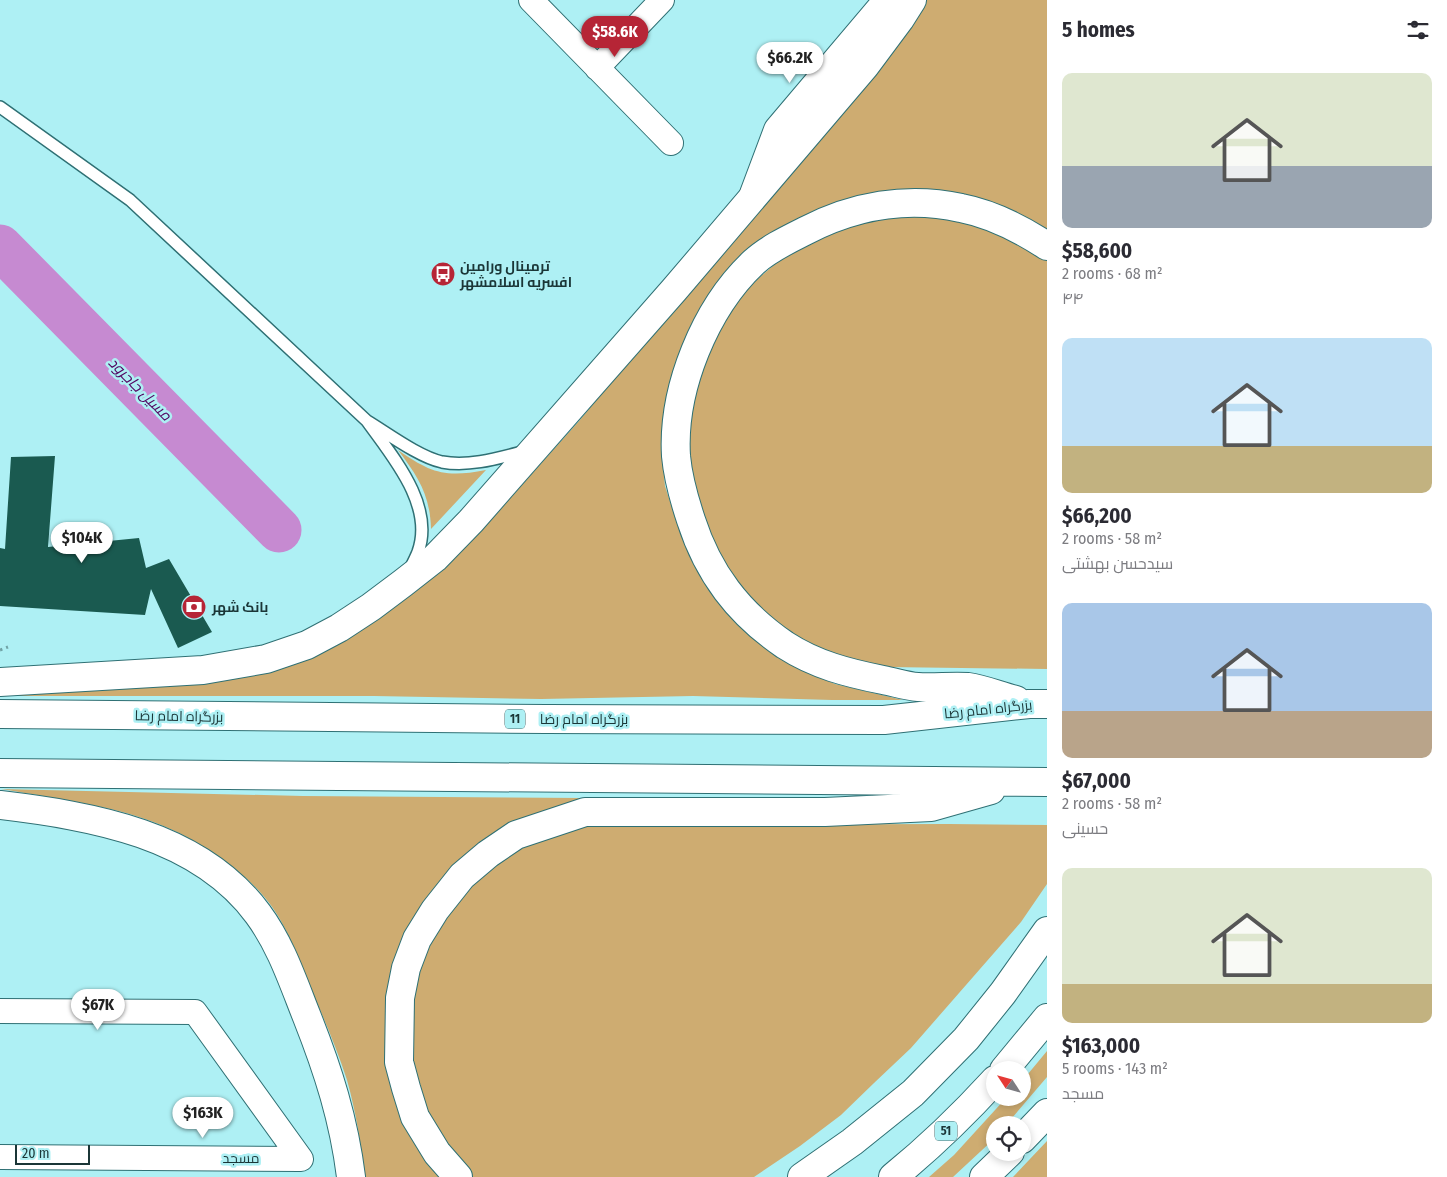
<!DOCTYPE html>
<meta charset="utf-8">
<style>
body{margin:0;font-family:"Fira Sans Condensed",Cairo,sans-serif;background:#f7f7f7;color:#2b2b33;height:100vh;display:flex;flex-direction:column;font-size:19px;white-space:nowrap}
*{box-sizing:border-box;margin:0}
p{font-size:16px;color:#7c7c81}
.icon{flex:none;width:28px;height:28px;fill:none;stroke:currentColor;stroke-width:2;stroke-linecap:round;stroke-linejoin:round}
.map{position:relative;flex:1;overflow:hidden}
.sheet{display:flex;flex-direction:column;background:#fff;width:400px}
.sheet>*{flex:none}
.needle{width:32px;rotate:306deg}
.controls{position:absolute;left:986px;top:1061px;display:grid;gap:10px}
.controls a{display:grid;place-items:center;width:45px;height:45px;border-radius:50%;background:#fff;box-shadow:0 2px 8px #0003;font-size:25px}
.scale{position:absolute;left:15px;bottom:12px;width:75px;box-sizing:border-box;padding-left:5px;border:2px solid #1b3637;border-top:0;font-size:14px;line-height:18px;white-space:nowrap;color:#1b3637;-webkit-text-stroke:4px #aef0f4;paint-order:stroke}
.price{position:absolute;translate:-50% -42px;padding:0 11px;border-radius:18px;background:#fff;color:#222;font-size:16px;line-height:32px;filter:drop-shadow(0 1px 2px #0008)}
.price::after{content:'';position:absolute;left:50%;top:30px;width:15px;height:11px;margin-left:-8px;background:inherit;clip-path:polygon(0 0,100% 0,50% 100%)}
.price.active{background:#b62536;color:#fff}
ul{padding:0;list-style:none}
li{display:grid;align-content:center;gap:10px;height:265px;padding:0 15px}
li span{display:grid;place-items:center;height:155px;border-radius:10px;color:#555}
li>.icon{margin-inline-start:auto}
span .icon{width:90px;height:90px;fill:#fffc;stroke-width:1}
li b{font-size:21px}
h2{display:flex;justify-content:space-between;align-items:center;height:60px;padding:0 15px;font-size:21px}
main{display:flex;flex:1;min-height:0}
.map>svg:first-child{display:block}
.green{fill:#ceac71}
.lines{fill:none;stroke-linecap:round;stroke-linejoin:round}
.river{stroke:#c68ad1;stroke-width:45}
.building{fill:#1a5a50}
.lane-casing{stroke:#2f7074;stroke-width:14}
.street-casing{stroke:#2f7074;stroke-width:26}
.secondary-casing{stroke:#2f7074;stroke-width:30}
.highway-casing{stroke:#2f7074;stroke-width:30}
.path{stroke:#71a3a6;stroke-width:3;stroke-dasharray:2.5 4;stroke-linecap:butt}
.lane{stroke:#fff;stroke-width:11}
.street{stroke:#fff;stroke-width:24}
.secondary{stroke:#fff;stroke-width:28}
.highway{stroke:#fff;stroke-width:28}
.labels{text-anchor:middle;stroke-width:5;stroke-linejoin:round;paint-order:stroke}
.shield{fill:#aef0f4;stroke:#476e70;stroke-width:1}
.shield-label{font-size:12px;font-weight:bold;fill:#1b3637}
.poi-label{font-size:14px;font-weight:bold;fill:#1b3637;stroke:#aef0f4;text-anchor:start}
.street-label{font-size:14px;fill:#1b3637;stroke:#aef0f4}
.water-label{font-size:15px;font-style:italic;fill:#52025f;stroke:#aef0f4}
</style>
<main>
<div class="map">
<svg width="1047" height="1177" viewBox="0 0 1047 1177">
<rect width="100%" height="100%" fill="#aef0f4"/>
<path class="green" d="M926,0H1047V230L853,198L698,314L684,343L672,378L663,430L662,454L665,486L678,526L689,553L806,671L835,684L903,700H832L693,696L541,699L374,696H0L310,657L339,644L377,620L413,593L512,496L579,421L923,6Z
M904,214L942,217L983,227L1040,254L1047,259V669L886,667L848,660L806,642L778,623L749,600L728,572L715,548L698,504L687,445L694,397L705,360L732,308L746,290L761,276L789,252L835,229Z
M398,450C431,473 445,478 486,470L431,529C430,494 418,477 398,450Z
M1,789L303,796L731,799L523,821L392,980L440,1177H365C361,1145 356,1112 347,1080C337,1049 324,1019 311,989C302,966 294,944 282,923C267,895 242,872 216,856C205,848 193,840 181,834C129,807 59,799 1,789Z
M949,824L1047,825V884L1021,922L911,1048L874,1083L841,1115L800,1146L754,1177H471L435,1128L417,1084L412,1056L410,1002L419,969L434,933L473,879L507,854L535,840L576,828L592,825Z
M1047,1051V1077L1006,1125H995V1138L953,1177H929L954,1155L1006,1098H1022L1023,1080Z
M1047,1141V1177H1013Z"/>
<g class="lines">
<path class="river" d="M0,247L279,530"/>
</g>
<path class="building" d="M55,456L48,547L139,538L146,568L169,559L212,632L178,648L151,589L145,615L0,606V548L5,549L11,457Z"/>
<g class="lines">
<defs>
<path id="lane" d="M0,107L130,200L367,421
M410,569C413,563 416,557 418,552C435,505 392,456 367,421C387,433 419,457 442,462C470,467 499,458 526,451"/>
<path id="street" d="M531,0L671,143
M597,68L662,0
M0,1011L195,1012L301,1159L0,1157"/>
<path id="secondary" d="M754,194L778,130L888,0"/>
<path id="highway" d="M0,682L203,670L266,659L307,645L339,628L371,607L403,583L435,558L471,521L674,290L865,66L900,19L912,0
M1016,700C1000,696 983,689 968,687C951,686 934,688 918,687C906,686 894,682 883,680C848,673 816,665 785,645C738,613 708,573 691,520C684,499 678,478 676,456C672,389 705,308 754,262C768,249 789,239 805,231C853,206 907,196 961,208C992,214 1021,229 1047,246
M0,714L546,719L884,720L1029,704H1047
M0,773L1047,782
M0,805C92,816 199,834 258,914C281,945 293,982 307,1017C328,1070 344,1120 351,1177
M1004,1070L1047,1018
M1022,1139L1047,1113
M458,1177L437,1153L415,1117L406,1088L399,1062L400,998L406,968L417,939L435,910L462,876L488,854L516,835L585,812H825L931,807L991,790
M802,1177L852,1142L913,1093L966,1039L1003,993L1047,931
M893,1177C930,1147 963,1115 995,1080
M984,1177L1010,1152"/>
</defs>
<use href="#lane" class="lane-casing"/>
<use href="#street" class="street-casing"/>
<use href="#secondary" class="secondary-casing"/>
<use href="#highway" class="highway-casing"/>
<path class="path" d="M0,650L8,647"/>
<use href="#lane" class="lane"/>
<use href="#street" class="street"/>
<use href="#secondary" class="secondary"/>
<use href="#highway" class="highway"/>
</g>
<defs>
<symbol id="bus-disc" viewBox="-11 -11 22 22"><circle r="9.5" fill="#b62536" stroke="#aef0f4"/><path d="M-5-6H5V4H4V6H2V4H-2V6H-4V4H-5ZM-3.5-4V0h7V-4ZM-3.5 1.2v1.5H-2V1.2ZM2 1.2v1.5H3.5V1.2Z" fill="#fff"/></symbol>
<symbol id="bank-disc" viewBox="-11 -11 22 22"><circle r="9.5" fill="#b62536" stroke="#aef0f4"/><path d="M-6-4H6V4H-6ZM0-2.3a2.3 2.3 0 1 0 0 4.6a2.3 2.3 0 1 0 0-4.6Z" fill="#fff"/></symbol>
</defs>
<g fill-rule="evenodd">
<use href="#bus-disc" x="429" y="260" width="28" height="28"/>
<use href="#bank-disc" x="180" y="593" width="28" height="28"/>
</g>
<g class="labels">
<g class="shield">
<rect x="505" y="709.5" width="20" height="19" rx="4"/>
<rect x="935" y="1121.5" width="22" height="19" rx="4"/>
</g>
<g class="shield-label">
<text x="515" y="723">11</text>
<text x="946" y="1135">51</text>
</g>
<g class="poi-label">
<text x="460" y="271">ترمینال ورامین<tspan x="460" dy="16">افسریه اسلامشهر</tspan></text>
<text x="212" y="612">بانک شهر</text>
</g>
<g class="street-label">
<text transform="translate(988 709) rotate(-6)" y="5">بزرگراه امام رضا</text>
<text transform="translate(179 716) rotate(1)" y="5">بزرگراه امام رضا</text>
<text x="584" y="724">بزرگراه امام رضا</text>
<text x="241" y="1163">مسجد</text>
</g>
<g class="water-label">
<text transform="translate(140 389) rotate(45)" y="5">مسیل جاجرود</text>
</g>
</g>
</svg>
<div class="controls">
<a><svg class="needle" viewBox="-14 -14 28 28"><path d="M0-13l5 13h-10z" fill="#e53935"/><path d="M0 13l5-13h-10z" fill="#7c7c81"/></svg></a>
<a><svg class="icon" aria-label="locate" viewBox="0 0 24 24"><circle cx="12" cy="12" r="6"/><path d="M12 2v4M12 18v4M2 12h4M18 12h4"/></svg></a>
</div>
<div class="scale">20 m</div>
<b class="price active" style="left:615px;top:58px">$58.6K</b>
<b class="price" style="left:790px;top:84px">$66.2K</b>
<b class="price" style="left:82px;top:564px">$104K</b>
<b class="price" style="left:98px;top:1031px">$67K</b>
<b class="price" style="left:203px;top:1139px">$163K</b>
</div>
<section class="sheet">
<h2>5 homes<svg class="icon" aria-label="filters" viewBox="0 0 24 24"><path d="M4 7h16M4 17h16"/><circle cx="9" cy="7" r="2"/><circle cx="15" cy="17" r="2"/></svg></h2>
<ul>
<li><span style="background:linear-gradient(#dfe7d0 60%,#9aa5b1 0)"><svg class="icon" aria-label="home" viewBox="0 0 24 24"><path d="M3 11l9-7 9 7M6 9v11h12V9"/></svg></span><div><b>$58,600</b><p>2 rooms · 68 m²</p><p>۴۴</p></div></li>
<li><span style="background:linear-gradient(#bfe0f5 70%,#c2b280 0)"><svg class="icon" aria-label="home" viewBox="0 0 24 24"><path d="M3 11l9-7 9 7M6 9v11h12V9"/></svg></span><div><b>$66,200</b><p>2 rooms · 58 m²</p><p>سیدحسن بهشتی</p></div></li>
<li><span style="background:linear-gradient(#a9c7e8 70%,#b9a48a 0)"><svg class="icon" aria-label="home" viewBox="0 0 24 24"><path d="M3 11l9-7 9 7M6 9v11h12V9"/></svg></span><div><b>$67,000</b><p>2 rooms · 58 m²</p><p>حسینی</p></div></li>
<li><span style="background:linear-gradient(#dfe7d0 75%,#c2b280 0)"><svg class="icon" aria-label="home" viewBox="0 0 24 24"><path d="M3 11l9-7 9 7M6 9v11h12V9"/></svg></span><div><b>$163,000</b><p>5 rooms · 143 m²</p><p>مسجد</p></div></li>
</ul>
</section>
</main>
